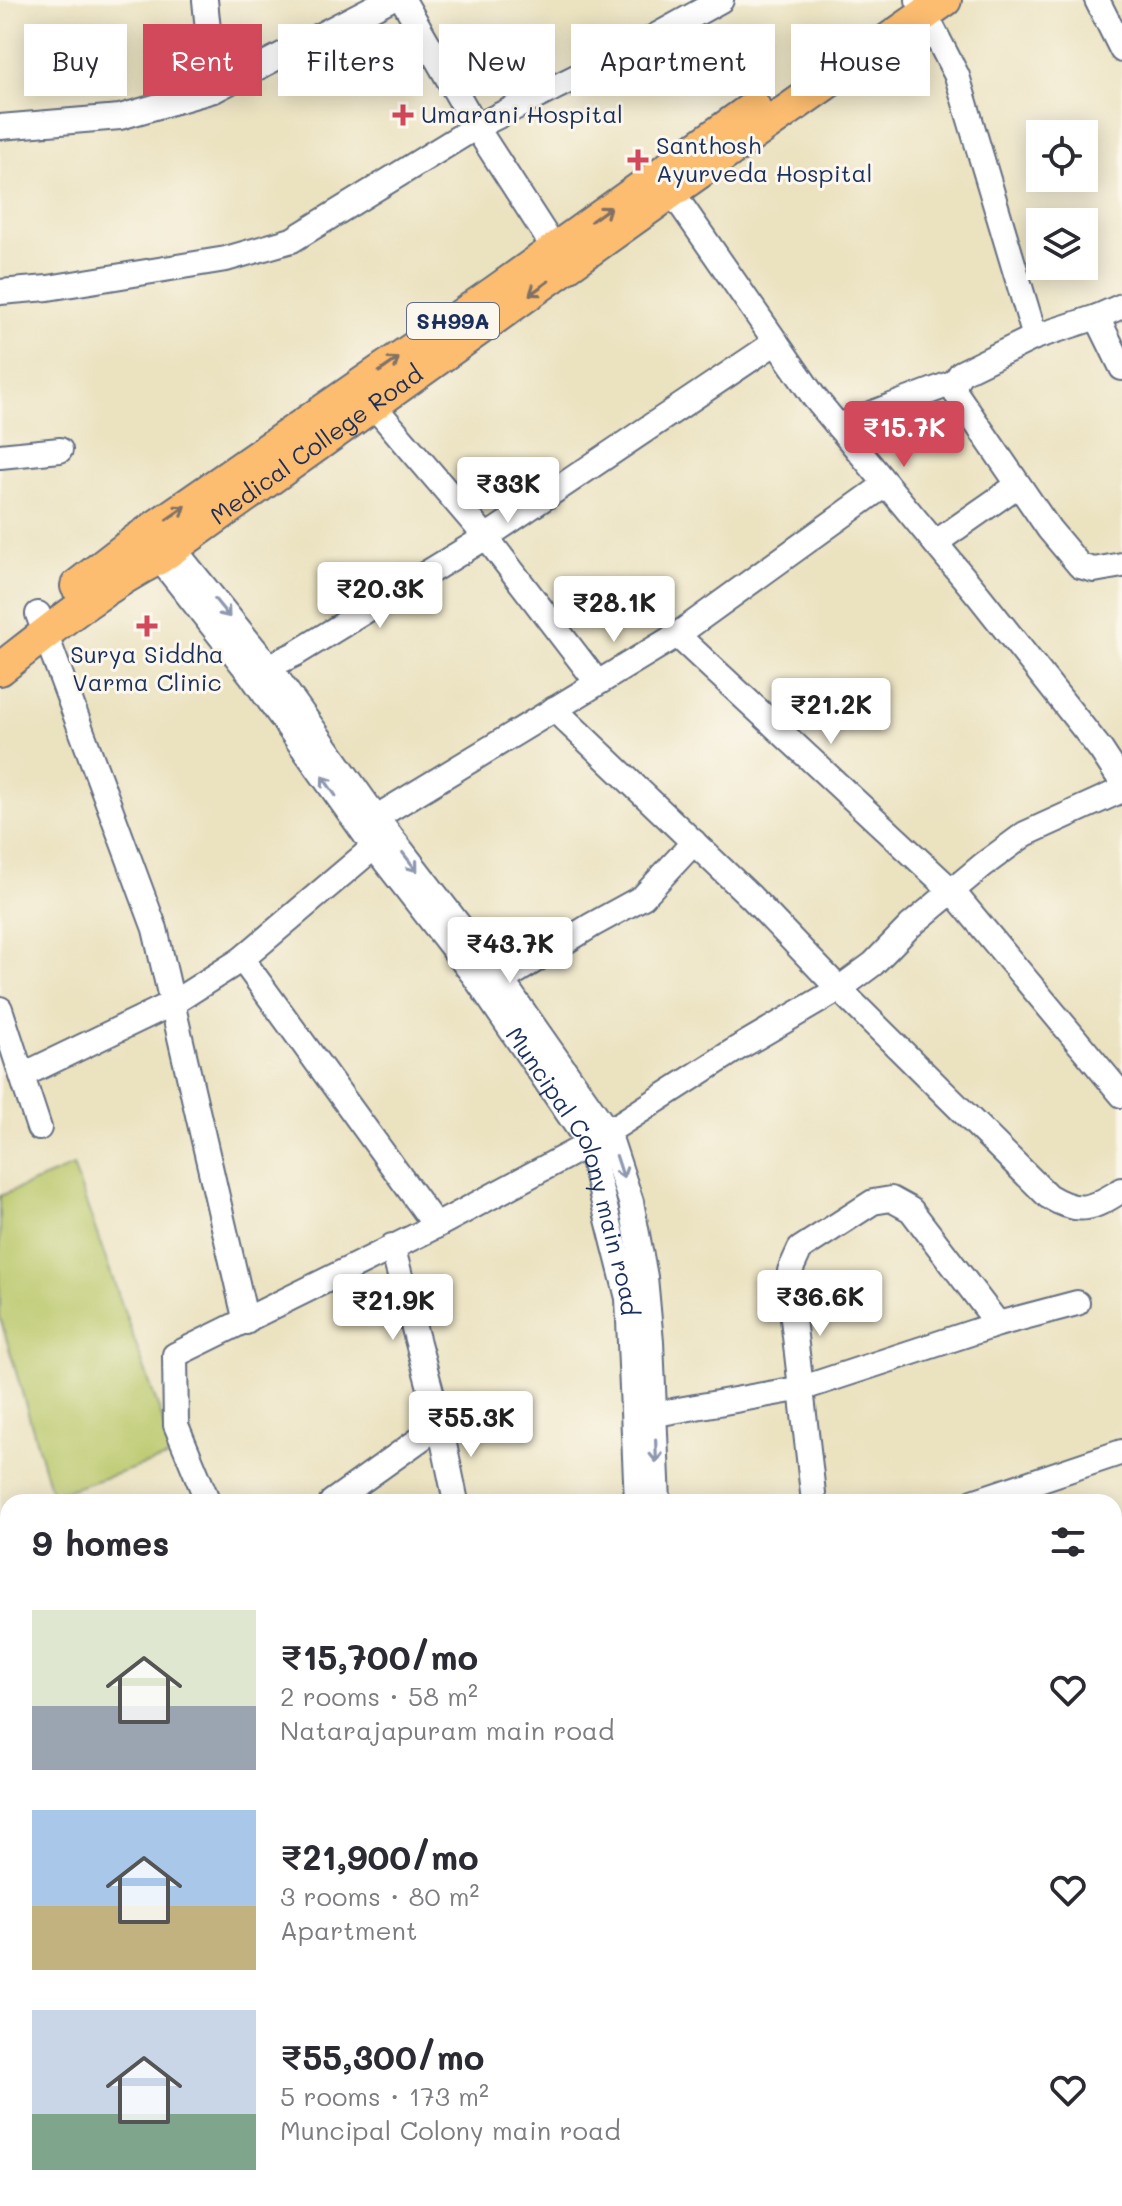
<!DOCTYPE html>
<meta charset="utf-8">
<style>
body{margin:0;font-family:Mali,sans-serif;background:#f7f7f7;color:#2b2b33;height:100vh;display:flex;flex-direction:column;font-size:30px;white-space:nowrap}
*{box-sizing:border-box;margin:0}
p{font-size:26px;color:#7c7c81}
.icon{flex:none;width:44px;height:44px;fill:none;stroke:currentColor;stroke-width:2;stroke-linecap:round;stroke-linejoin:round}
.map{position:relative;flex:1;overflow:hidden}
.side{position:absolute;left:0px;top:1494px;width:1122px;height:712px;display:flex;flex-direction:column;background:#fff;border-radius:24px 24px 0 0;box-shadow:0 4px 20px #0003}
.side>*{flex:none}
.guide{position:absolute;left:24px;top:24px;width:1074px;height:72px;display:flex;gap:16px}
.buttons{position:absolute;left:1026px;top:120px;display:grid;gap:16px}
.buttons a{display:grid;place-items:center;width:72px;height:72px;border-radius:0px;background:#fff;box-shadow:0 4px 20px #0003;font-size:40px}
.price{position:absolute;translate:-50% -68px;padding:0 18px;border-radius:8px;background:#fff;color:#222;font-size:26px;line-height:52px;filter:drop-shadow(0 2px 4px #0008)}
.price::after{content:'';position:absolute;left:50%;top:48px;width:24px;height:18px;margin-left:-12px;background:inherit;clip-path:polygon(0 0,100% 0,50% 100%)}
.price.current{background:#d1495b;color:#fff}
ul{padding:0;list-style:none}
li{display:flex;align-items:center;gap:24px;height:200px;padding:0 32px}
li span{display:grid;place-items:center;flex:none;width:224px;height:160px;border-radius:0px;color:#555}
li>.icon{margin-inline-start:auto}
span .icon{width:96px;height:96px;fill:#fffc;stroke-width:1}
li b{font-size:34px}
h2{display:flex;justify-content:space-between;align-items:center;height:96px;padding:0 32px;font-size:34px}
.tag{padding:0 28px;border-radius:0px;background:#fff;box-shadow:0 4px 20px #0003;font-size:28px;line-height:72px}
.tag.current{background:#d1495b;color:#fff}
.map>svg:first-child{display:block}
.green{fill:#bac769;stroke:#6a7b64;stroke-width:2}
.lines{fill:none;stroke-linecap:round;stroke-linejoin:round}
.minor-casing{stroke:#646e80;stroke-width:28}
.major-casing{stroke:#646e80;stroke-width:36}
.minor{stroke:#fff;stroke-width:24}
.major{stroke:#fcbd6f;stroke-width:32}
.oneway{stroke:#806f66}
.oneway2{stroke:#8d97ae}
.poi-dot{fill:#d1495b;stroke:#fbf7ec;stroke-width:3}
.labels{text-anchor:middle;stroke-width:6;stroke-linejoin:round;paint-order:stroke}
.shield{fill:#fbf7ec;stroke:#5e6b89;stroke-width:2}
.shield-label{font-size:22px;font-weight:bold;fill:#1b2f5e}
.poi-label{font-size:24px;fill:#1b2f5e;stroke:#fbf7ec;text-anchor:start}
.street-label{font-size:24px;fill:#1b2f5e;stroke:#fbf7ec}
</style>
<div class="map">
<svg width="1122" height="2206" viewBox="0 0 1122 2206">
<rect width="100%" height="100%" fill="#fbf7ec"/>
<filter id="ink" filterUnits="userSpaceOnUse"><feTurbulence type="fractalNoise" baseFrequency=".0125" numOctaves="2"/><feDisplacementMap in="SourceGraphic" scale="16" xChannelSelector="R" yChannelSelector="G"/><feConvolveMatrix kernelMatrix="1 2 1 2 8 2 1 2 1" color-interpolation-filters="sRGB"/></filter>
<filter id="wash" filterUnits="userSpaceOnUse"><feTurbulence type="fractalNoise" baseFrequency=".006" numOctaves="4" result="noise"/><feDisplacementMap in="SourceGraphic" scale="32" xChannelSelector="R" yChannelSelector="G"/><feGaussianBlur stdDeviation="1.8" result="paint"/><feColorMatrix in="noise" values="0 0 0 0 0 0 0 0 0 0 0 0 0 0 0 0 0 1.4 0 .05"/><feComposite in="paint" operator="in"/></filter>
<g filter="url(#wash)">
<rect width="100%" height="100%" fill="#ebe2c0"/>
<path class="green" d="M73,1166L175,1455L52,1495L0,1317V1196Z"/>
</g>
<g filter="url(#ink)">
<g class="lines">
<defs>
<g id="minor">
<path d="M205,0L214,90"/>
<path d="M403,0L476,127L554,248"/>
<path d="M918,0L957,76L1035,337L1097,317L1122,368"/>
<path d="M1097,0L1122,50"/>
<path d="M0,127L120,117L214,90L388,0"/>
<path d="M663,179L814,397L979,596L1101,750L1122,782"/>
<path d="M0,292L48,288L226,259L292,240L476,127L636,47L721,0"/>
<path d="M1097,317L1122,306"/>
<path d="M1035,337L961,373L955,382V392L1049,529L1080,566L1094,570L1122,565"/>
<path d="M373,405L486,537L597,682"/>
<path d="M838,426L955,382"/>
<path d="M0,456L60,450"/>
<path d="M935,543L1018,485"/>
<path id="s1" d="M147,548L159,558L251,675L374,847L475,977L589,1144L628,1298L637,1502"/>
<path d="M173,548L270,668L375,816L502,981L608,1132L631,1202L645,1277L651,1342L658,1502"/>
<path d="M38,614L155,929L246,1322"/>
<path d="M677,635L953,892L1122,1095"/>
<path d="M255,673L295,654L486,537L776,342"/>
<path d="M554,709L751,897L839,989L1048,1196C1079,1215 1092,1209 1122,1190"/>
<path d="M362,826L677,635L886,484"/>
<path d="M374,847L242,959L436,1226"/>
<path d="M490,988L592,925L643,897L694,842"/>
<path d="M0,1009L39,1128"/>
<path d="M23,1075L173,1003L242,959"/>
<path d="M392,1246L440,1425L456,1502"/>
<path d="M639,1417L803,1388L998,1324L1077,1303"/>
<path d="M208,1502L176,1425L175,1355L436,1226L589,1144L738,1048L839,989L873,964L910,926L983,865L1025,834L1122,790"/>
<path d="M332,1502L440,1425"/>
<path d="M814,1502L792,1310L790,1271L800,1249L873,1202L891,1199L911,1210L998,1324"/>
<path d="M973,1502L1122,1452"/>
<path d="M0,1634L8,1631"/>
<path d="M1114,1641L1122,1639"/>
<path d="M1114,1822L1122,1819"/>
<path d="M0,1883L8,1882"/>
<path d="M0,2035L8,2034"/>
<path d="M1114,2163L1122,2158"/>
<path d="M217,2198L219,2206"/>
<path d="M287,2198L289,2206"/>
<path d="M453,2198L455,2206"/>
<path d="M679,2198L683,2206"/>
<path d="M859,2198L862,2206"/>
<path d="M1043,2202L1051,2198"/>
<path d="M0,2205L54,2198"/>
</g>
<g id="major">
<path d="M77,586L138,539L495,292L754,107"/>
<path id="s2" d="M0,669C50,630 102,587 159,558L671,192L945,0"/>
</g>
</defs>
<use href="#minor" class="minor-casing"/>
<use href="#major" class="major-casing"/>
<use href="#minor" class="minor"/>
<use href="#major" class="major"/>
</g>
<defs><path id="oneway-shaft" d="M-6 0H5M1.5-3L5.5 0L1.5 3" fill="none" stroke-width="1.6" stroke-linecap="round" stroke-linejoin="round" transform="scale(2)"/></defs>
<g class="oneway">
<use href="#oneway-shaft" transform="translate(601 214) rotate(-36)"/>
<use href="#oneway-shaft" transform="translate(539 288) rotate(144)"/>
<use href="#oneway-shaft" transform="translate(389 365) rotate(-35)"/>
<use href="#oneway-shaft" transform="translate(176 513) rotate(-35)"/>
</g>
<g class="oneway2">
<use href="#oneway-shaft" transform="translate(222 608) rotate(51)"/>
<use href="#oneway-shaft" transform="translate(329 786) rotate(-125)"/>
<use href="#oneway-shaft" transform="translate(410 862) rotate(52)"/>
<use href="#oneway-shaft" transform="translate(620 1167) rotate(72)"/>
<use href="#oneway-shaft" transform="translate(656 1451) rotate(88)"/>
</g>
</g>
<g class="poi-dot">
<path d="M399 103h8v8h8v8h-8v8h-8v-8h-8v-8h8z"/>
<path d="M634 148h8v8h8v8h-8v8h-8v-8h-8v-8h8z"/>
<path d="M143 614h8v8h8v8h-8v8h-8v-8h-8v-8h8z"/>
</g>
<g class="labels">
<rect class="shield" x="407" y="303" width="92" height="36" rx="6"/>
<g class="shield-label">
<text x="453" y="329">SH99A</text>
</g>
<g class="poi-label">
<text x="421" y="123">Umarani Hospital</text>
<text x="656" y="154">Santhosh<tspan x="656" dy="28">Ayurveda Hospital</tspan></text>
<text x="147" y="663" text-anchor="middle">Surya Siddha<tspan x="147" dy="28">Varma Clinic</tspan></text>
</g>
<g class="street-label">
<text dy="8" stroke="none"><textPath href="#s2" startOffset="388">Medical College Road</textPath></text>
<text dy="8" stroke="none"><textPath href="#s1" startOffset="762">Muncipal Colony main road</textPath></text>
</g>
</g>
</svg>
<div class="buttons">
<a><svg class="icon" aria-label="locate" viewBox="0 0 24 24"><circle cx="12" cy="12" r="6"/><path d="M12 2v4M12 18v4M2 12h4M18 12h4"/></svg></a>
<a><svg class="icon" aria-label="layers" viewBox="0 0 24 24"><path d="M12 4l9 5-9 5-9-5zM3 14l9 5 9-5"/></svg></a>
</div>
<b class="price current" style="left:904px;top:469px">₹15.7K</b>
<b class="price" style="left:508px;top:525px">₹33K</b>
<b class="price" style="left:380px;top:630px">₹20.3K</b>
<b class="price" style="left:614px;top:644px">₹28.1K</b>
<b class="price" style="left:831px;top:746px">₹21.2K</b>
<b class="price" style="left:510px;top:985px">₹43.7K</b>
<b class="price" style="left:820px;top:1338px">₹36.6K</b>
<b class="price" style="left:393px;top:1342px">₹21.9K</b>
<b class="price" style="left:471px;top:1459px">₹55.3K</b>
<div class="guide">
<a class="tag">Buy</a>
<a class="tag current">Rent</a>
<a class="tag">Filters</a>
<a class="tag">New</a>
<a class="tag">Apartment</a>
<a class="tag">House</a>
</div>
<section class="side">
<h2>9 homes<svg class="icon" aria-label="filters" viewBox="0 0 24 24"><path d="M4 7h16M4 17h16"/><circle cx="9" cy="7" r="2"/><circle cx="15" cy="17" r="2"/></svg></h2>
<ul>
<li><span style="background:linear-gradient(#dfe7d0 60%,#9aa5b1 0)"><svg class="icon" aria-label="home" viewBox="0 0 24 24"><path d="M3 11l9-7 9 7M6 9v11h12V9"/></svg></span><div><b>₹15,700/mo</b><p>2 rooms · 58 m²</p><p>Natarajapuram main road</p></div><svg class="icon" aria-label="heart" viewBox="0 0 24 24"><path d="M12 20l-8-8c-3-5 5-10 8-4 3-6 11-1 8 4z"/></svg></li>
<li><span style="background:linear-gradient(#a9c7e8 60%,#c2b280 0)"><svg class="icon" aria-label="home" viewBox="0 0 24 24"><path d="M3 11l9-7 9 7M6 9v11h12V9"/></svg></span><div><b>₹21,900/mo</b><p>3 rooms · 80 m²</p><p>Apartment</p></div><svg class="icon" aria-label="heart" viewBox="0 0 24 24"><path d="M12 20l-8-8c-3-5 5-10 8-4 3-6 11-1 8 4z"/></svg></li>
<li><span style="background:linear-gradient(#c9d6e8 65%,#7fa58c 0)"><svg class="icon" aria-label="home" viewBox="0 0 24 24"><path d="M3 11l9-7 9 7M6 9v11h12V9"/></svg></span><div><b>₹55,300/mo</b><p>5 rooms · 173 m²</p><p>Muncipal Colony main road</p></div><svg class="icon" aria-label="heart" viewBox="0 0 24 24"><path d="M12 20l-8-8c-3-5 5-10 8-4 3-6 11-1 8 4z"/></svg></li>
</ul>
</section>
</div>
